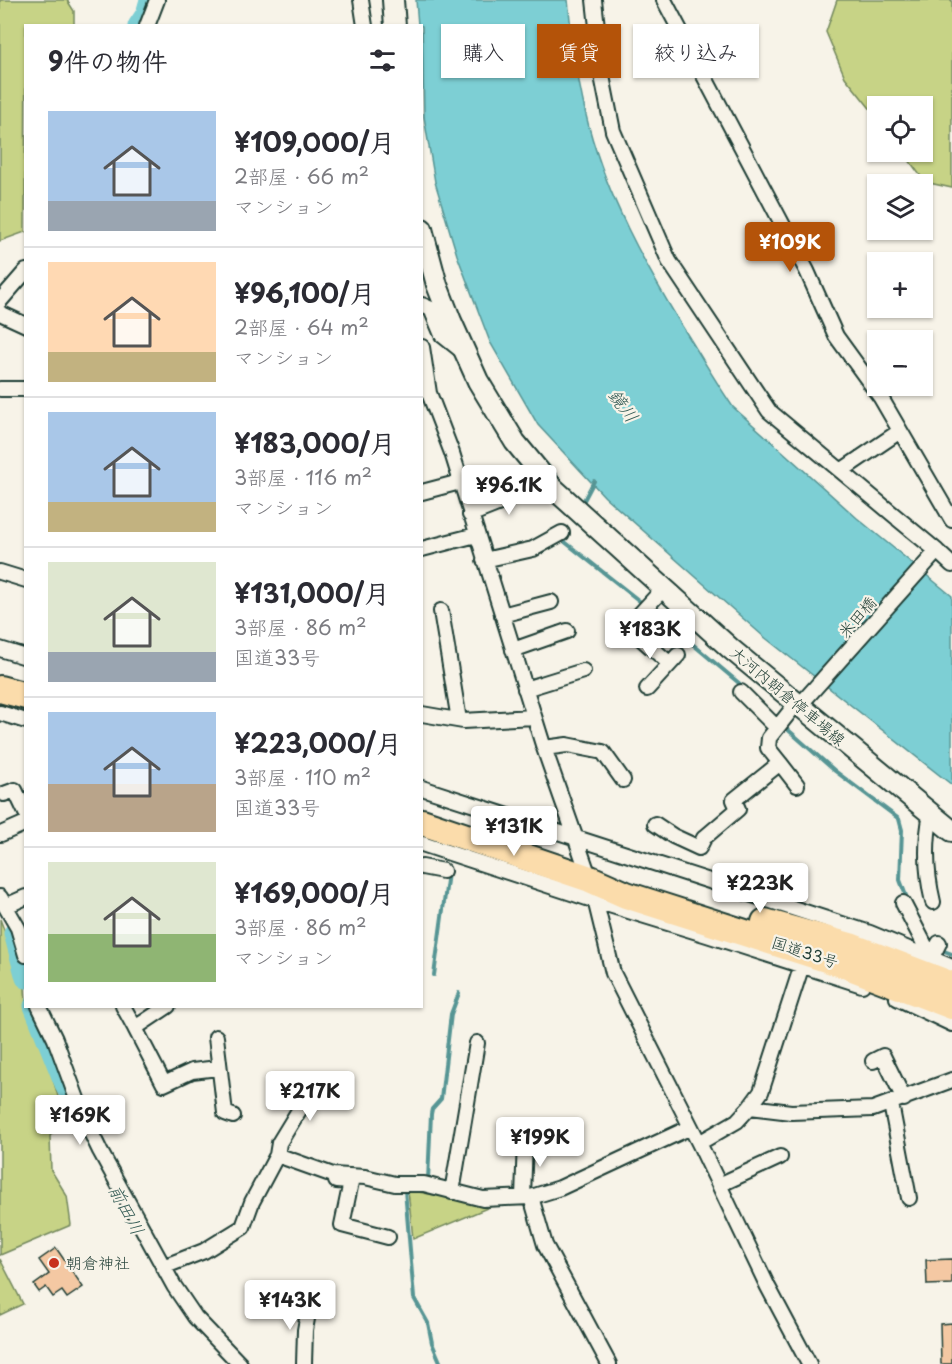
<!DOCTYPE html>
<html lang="ja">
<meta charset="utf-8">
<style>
body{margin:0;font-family:"Playpen Sans","Klee One",sans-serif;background:#f2f2f3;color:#2b2b33;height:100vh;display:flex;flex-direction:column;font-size:22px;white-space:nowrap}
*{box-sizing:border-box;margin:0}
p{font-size:20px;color:#7c7c81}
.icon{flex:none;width:33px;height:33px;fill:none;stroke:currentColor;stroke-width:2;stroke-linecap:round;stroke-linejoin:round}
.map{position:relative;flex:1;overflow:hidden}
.sheet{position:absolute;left:24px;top:24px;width:399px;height:984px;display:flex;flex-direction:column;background:#fff;border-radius:0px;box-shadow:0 2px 4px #0004}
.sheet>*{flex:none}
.top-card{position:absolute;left:441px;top:24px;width:420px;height:54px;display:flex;gap:12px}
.fabs{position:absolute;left:867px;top:96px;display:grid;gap:12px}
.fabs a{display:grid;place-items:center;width:66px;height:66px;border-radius:0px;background:#fff;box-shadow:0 2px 4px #0004;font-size:30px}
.price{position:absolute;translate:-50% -51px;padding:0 14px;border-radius:6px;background:#fff;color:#222;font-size:20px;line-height:39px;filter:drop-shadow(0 2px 3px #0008)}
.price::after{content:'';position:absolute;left:50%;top:36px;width:18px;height:14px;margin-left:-9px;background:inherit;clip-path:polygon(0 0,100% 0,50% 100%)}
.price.selected{background:#b45309;color:#fff}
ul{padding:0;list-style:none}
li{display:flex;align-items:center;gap:18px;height:150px;padding:0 24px}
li+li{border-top:2px solid #e1e1e2}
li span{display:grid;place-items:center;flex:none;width:168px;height:120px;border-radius:0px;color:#555}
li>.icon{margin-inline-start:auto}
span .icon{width:72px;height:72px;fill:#fffc;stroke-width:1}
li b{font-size:26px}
h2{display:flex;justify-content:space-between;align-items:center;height:72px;padding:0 24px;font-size:26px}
.tag{padding:0 21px;border-radius:0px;background:#fff;box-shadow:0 2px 4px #0004;font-size:21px;line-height:54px}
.tag.selected{background:#b45309;color:#fff}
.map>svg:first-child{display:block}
.green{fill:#c7d386;stroke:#73885d;stroke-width:1.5}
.water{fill:#7dcfd4;stroke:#579594;stroke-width:1.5}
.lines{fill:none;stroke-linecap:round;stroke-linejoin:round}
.stream{stroke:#579594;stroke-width:4}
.river{stroke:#7dcfd4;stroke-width:21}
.building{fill:#f4c8a3;stroke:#1f3d34;stroke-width:1.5}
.street-casing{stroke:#1f3d34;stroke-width:18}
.secondary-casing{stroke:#1f3d34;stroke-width:24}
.highway-casing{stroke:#1f3d34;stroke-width:30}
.street{stroke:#f7f3e8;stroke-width:14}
.secondary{stroke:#f7f3e8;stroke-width:20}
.highway{stroke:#fbdcab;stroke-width:26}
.poi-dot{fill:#c8321e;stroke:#f7f3e8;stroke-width:2}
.labels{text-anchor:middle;stroke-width:4.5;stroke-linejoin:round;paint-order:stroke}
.street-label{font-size:16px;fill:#1f3d34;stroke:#f7f3e8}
.poi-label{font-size:16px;fill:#1f3d34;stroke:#f7f3e8;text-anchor:start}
.water-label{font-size:18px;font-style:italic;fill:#325a54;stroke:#f7f3e8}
</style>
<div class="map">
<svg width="952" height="1364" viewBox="0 0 952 1364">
<rect width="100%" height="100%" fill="#f7f3e8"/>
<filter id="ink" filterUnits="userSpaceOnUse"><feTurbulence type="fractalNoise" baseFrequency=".0167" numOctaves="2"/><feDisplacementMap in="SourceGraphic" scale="12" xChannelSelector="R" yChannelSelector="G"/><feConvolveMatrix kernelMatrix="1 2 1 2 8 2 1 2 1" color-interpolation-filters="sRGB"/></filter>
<g filter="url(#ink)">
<path class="green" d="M0,0H67L74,11V25L26,26L25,232L0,241Z
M837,0H952V188L925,182L903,152H922V106H878L877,117L845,77L826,32Z
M0,919L25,986L26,1006L32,1007L64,1117L50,1136L51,1170L67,1196L71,1225L0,1255Z
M408,1190L492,1206L413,1239Z
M0,1259L23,1304L0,1315Z"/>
<path class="water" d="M416,0H568C572,43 578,85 589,127C608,198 644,263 682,326C699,353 715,381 733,407L857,518L952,596V785L763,636L605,497L538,425L490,342L457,255L435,182L424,117L422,26L418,25Z"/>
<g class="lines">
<path class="stream" d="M583,502L594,481
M568,530L563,539L565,542L642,603
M652,610L746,689
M786,728L835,771L899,819L902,830L900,880L908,901
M939,949L952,954
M434,975L448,873
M428,1180L431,1114L432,1109L441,1099L451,1014L459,993
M405,1190L414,1298L428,1323L432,1343L441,1364"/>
<path class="river" d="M138,26L146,14L150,0
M14,933L26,978
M34,1006L67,1089"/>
</g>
<path class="building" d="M56,1248L83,1287L67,1298L62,1291L53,1297L46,1287L39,1292L34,1285L49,1274L39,1260Z
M952,1259V1284L927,1285L926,1260Z
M952,1323V1364H941L940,1324Z"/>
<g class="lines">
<defs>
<path id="street" d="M361,0L365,26
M594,0L603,81L613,131L669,261L769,411L937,551L898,519
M664,0L807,271L836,336L881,398L952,520
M147,26L157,0
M0,301L26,271
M422,305L431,309L442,335L462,351
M0,313L26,325
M422,347L429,393L452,453L544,748L590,879L613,973L699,1143L768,1287L809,1364
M0,389H26
M841,471L900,431
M422,492L460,482
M470,515L505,501L528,482
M422,549L476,535
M484,560L533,549L562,533
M0,572L26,580
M663,589L628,627L669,663
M441,611L459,720
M502,615L551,602
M0,649L26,657
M513,650L567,631
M525,689L583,671
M647,689L678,655
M741,692L776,727
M799,706L937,551L952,565
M0,713L26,721
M422,714L463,721L534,717
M544,748L567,745L603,752L623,780
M780,763L797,785
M422,788L870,933L952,967
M4,794L15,790L26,813
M931,814C925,843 926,873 933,902
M655,824L673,836L699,848L704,838L738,809L734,800L780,763L768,748L769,738L796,704
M1,834L26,823
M422,844L596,901L707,935L862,985
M422,867L443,871
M0,897L18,928L26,955
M903,903L931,957
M6,906L26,897
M929,963L939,943
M897,998L952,1024
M39,1006L55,1039L84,1118L100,1151L174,1286L195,1317L240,1364
M123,1006L135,1028L168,1006
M135,1028L164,1084L192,1071L218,1068
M216,1037L225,1113L233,1116
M873,1061L883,1056L904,1099
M891,1104L909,1198
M750,1107L761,1092L802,965
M699,1143L737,1121L750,1107L791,1112L873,1109L952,1080
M277,1155L333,1175L365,1177L395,1184H424L483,1199L531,1197
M336,1181L351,1182L342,1225L388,1237
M719,1185L780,1157
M452,1192L477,1043
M523,1197L525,1139
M163,1267L204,1251L243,1227L252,1202L277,1155L279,1143L315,1084
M304,1364L305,1330L310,1302
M609,1364L545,1245L531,1197L560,1188L691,1127"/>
<path id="secondary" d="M393,0L395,26
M422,229L437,285L451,321L478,381L515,442L553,488L731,649L952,831"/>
<path id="highway" d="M0,689L26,696
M422,822L590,879L626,895L845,965L952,1006
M765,922L850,946L952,985"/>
</defs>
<use href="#street" class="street-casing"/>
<use href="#secondary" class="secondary-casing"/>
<use href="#highway" class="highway-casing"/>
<use href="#street" class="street"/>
<use href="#secondary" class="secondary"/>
<use href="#highway" class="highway"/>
</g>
</g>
<circle class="poi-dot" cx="54" cy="1263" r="6"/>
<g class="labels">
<g class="street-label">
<text transform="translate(857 617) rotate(-49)" y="6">米田橋</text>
<text transform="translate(788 696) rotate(40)" y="6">大河内朝倉停車場線</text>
<text transform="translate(805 952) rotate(18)" y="6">国道33号</text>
</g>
<g class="poi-label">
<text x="66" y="1269">朝倉神社</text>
</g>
<g class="water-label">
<text transform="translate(623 406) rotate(54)" y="6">鏡川</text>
<text transform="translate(126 1210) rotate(62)" y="6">前田川</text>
</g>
</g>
</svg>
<div class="fabs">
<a><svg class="icon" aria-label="locate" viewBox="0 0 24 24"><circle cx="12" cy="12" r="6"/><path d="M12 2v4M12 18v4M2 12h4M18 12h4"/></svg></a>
<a><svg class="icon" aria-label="layers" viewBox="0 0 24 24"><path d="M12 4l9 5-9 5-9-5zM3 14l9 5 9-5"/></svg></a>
<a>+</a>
<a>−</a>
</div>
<b class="price selected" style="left:790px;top:273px">¥109K</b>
<b class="price" style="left:509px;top:516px">¥96.1K</b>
<b class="price" style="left:650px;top:660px">¥183K</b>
<b class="price" style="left:514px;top:857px">¥131K</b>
<b class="price" style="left:760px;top:914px">¥223K</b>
<b class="price" style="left:310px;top:1122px">¥217K</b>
<b class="price" style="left:80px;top:1146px">¥169K</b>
<b class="price" style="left:540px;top:1168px">¥199K</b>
<b class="price" style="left:290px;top:1331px">¥143K</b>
<div class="top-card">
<a class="tag">購入</a>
<a class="tag selected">賃貸</a>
<a class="tag">絞り込み</a>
</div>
<section class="sheet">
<h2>9件の物件<svg class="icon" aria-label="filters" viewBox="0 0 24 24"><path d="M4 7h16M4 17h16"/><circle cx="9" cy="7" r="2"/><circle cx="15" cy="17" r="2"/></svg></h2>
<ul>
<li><span style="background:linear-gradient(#a9c7e8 75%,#9aa5b1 0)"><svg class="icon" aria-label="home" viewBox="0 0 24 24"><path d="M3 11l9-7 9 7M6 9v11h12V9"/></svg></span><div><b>¥109,000/月</b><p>2部屋 · 66 m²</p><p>マンション</p></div></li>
<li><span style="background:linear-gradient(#ffd9b3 75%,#c2b280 0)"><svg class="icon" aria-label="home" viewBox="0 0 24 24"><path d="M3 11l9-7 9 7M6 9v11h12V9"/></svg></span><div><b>¥96,100/月</b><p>2部屋 · 64 m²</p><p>マンション</p></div></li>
<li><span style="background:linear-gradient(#a9c7e8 75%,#c2b280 0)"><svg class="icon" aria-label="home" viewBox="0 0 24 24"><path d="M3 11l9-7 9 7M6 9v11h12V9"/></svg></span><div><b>¥183,000/月</b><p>3部屋 · 116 m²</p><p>マンション</p></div></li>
<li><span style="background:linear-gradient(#dfe7d0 75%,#9aa5b1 0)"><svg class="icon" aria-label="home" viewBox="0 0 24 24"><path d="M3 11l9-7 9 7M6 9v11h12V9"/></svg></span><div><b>¥131,000/月</b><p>3部屋 · 86 m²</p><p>国道33号</p></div></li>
<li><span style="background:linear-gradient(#a9c7e8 60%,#b9a48a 0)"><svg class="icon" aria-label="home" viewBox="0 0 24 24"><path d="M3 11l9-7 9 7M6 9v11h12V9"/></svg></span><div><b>¥223,000/月</b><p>3部屋 · 110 m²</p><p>国道33号</p></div></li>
<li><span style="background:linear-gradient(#dfe7d0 60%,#8fb573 0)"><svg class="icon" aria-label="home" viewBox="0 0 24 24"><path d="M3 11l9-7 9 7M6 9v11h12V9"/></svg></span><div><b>¥169,000/月</b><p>3部屋 · 86 m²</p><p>マンション</p></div></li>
</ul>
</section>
</div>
